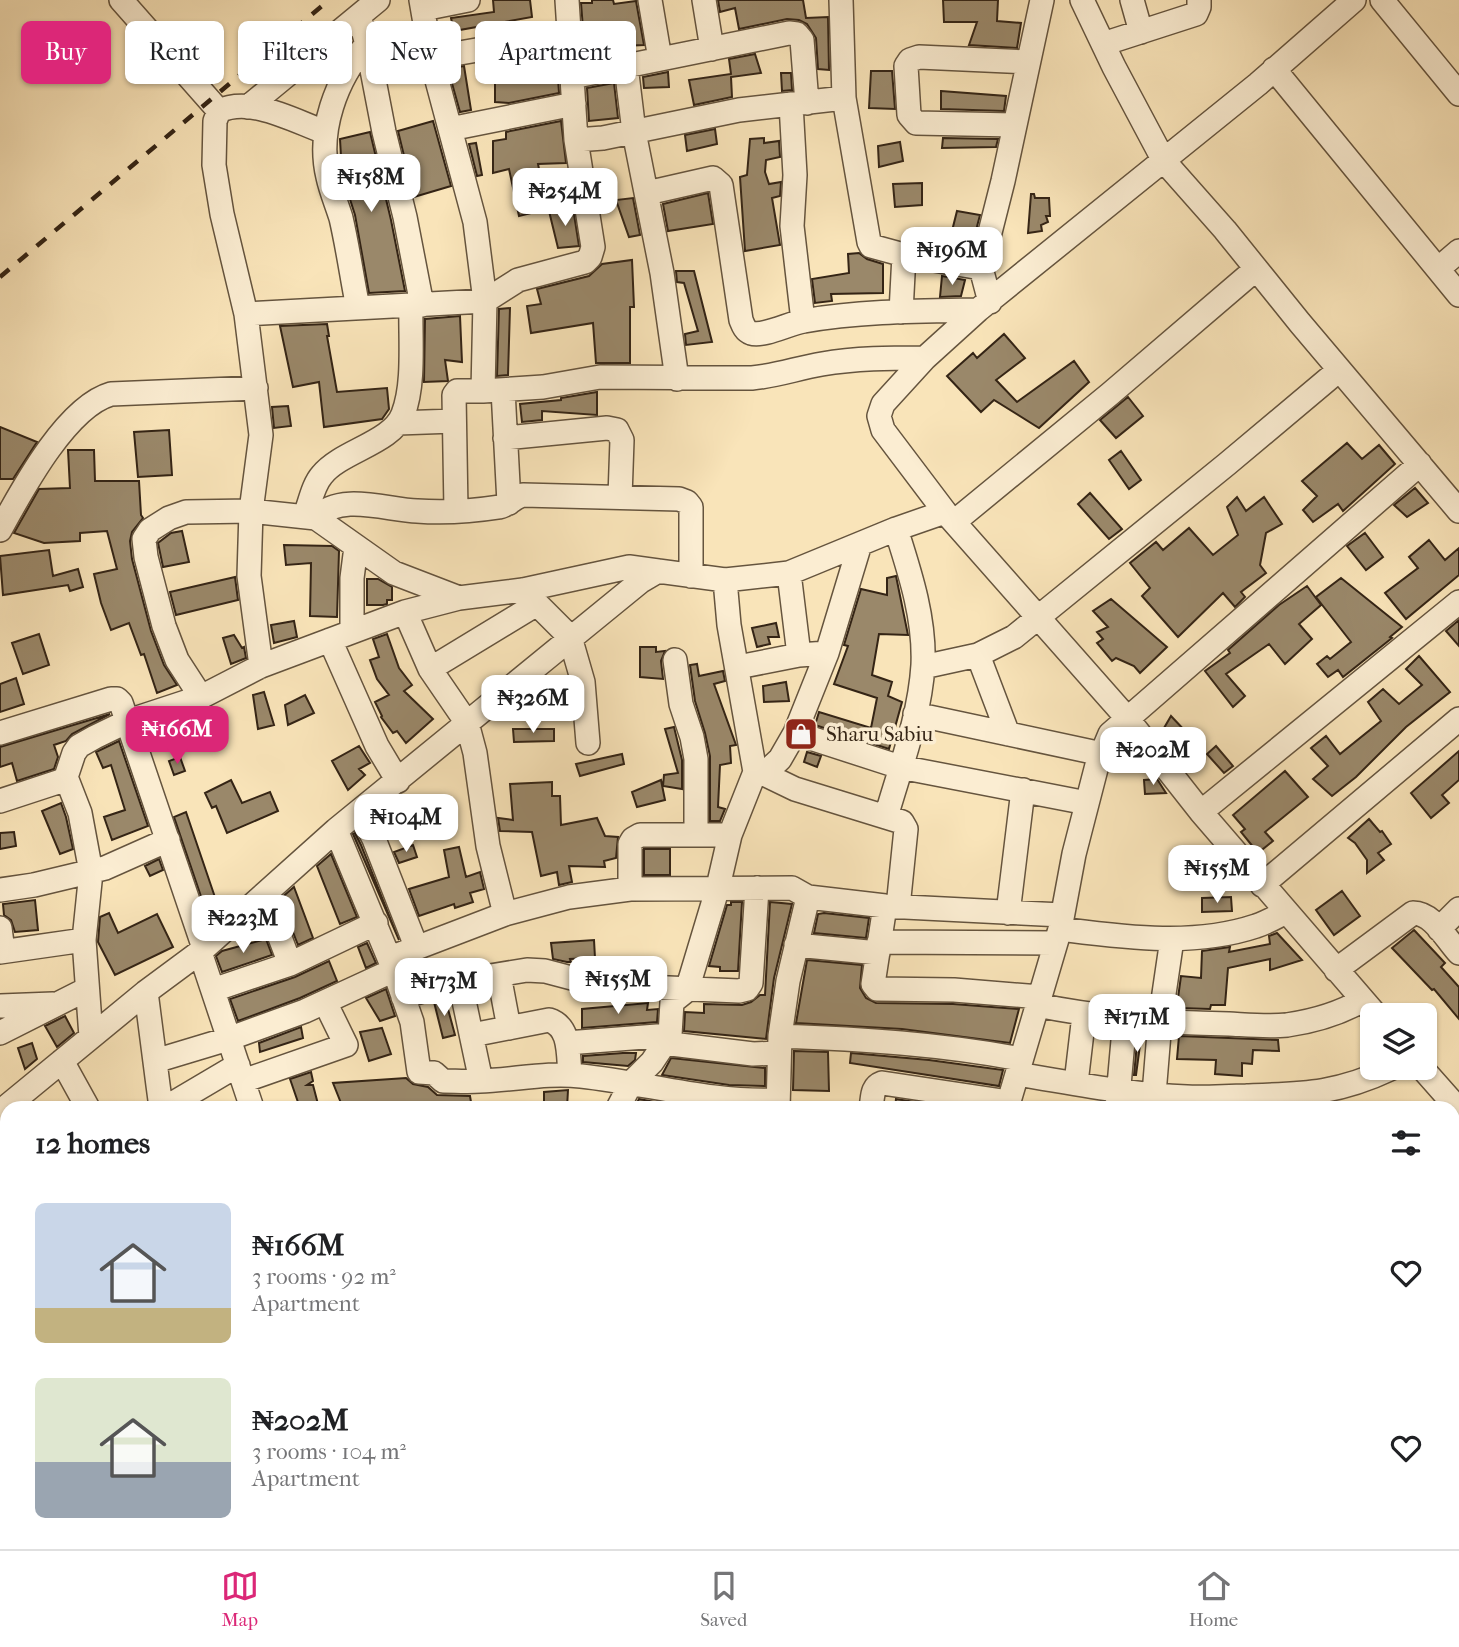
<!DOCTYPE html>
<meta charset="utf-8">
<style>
body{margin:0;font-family:"IM FELL French Canon",serif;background:#f2f2f2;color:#202124;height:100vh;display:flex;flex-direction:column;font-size:26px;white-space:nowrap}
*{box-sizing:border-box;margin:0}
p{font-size:23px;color:#757577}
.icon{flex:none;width:38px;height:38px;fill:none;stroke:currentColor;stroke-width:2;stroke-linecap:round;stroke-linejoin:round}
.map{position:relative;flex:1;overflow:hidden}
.sheet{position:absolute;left:0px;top:1101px;width:1460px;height:450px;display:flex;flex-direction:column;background:#fff;border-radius:21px 21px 0 0;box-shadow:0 2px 5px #0004}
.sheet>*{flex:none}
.banner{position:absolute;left:21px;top:21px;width:700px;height:63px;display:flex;gap:14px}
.tools{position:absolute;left:1360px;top:1003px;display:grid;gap:14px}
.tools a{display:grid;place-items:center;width:77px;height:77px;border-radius:10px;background:#fff;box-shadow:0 2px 5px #0004;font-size:35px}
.price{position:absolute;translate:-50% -60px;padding:0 16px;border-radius:14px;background:#fff;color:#222;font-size:23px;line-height:46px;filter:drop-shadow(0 2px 4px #0008)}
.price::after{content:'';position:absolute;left:50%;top:42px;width:21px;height:16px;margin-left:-10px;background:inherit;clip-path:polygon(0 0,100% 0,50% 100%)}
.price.selected{background:#db2777;color:#fff}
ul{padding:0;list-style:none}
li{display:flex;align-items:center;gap:21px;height:175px;padding:0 35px}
li span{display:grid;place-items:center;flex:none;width:196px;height:140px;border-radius:10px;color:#555}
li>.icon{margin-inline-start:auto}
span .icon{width:84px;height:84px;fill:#fffc;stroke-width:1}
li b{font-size:30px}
h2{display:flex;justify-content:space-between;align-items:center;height:84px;padding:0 35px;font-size:30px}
.tag{padding:0 24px;border-radius:10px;background:#fff;box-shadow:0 2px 5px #0004;font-size:24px;line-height:63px}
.tag.selected{background:#db2777;color:#fff}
.dock{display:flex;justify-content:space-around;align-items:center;height:98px;border-top:2px solid #e0e0e0;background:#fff;font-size:19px;color:#757577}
.dock a{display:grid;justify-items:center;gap:4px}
.dock .selected{color:#db2777}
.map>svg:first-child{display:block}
.building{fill:#9a886a;stroke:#342415;stroke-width:2}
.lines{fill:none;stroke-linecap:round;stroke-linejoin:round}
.minor-casing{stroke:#65543e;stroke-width:26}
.minor{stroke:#fbedd2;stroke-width:23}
.rail{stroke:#342415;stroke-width:4.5;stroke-dasharray:12 12;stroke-linecap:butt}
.labels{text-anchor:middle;stroke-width:7;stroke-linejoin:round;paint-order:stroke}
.poi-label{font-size:21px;fill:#342415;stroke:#fbedd2;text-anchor:start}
</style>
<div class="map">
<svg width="1459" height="1549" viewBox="0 0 1459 1549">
<rect width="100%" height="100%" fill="#f9e4b9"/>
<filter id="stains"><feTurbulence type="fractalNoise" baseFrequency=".00286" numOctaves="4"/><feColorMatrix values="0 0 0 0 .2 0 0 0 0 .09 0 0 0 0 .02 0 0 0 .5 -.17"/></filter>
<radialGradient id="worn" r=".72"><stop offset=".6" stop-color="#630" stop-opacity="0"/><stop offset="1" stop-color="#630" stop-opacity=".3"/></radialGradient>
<path class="building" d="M493,0H530L532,17L454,31L451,18L494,12Z
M592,0H613L614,4L636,1L644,45L597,47V54H585L581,3H592Z
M718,0H803L806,18L828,17L829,70L818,69L816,38L807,24L799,20L787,19L739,29L735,8L720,12Z
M943,0H998L997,21L1021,23L1017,48L969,45L977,22H944Z
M556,50L559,93L509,103L495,102V83H525L522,56Z
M755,54L761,73L731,77L732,97L694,105L689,80L731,74L729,59Z
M464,66L471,110L460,112L448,69Z
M871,71H892L895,109L869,108Z
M668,72L669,87L644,88L643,77Z
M781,73H791L792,90L782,91Z
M614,83L618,118L589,121L587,88Z
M941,91L1006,96L1004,111L941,109Z
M433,121L451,186L414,197L398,131Z
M561,121L566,163L538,164L547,209L519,216L509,169L493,173V141L506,139V132Z
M715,129L717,144L687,151L685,135Z
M370,132L391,220L405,291L369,293L355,215L342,174L340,139Z
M764,138V143L779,141L780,157L766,160L765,172L769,184L781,182L780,196L772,198L780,245L745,251L740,177L747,175L750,139Z
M943,138L998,139L996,147L942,148Z
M900,142L903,161L879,167L878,146Z
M476,143L482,175L477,176L469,144Z
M922,183V205L895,207L893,184Z
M708,193L713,224L668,231L663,204Z
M1031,194H1034L1035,198H1049L1050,216H1046L1048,222L1041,225L1042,231L1028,233Z
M633,198L640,235L629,237L616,200Z
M573,208L579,246L558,248L549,211Z
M957,211L980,215L973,242L950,239Z
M859,253L867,259L883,264V293L831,294L832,301L815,303L812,279L849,273L848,254Z
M632,260L634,307H630V363H596L593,323L531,333L527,306L541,304L537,289L589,276L602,264Z
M676,271H694L712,342L686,345L685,334L698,331L684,283L677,282Z
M942,276L965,280L961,296L940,297Z
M510,308L508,375L497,376L499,309Z
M460,316L462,362L445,360L448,381L424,382L425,319Z
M327,324L329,336H327L337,392L387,388L389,409L382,419L324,427L319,382L293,387L280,326Z
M1004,334L1025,358L996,380L1017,402L1074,361L1089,382L1039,428L994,400L981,412L947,376L973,353L977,358Z
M597,392V415L542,411V420L522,422L520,404L561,400V398Z
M1128,397L1143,416L1116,438L1100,420Z
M288,406L291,426L274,428L272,407Z
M0,427L37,442L13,479H0Z
M169,430L172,475L138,477L134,432Z
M1347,443L1362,459L1379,445L1395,464L1343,511L1338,504L1313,522L1303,510L1317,496L1302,481Z
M68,450H94L95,481H139L141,515L143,518L132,532L130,541L132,559L151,631L164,665L177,685L157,693L144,654L141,655L129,623L111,630L101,603L94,574L117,569L107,531L80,533V541L44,543L14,533L39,489L70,488Z
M1121,451L1141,480L1129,489L1109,460Z
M1415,488L1428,503L1407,517L1394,505Z
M1090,493L1122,529L1109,539L1078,504Z
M1237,497L1246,511L1264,497L1282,524L1266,533L1260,565L1266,573L1241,592L1245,597L1235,607L1223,593L1178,637L1142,596L1150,588L1130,563L1156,542L1163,550L1189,528L1213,555L1238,535L1227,507Z
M182,531L189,562L163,567L158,543L171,533Z
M1365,533L1383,557L1366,570L1347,546Z
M1429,540L1445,560L1459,548V575L1406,619L1385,593L1418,568L1409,557Z
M284,545L332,546L339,551L337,617L310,616L311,563L286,565Z
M49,550L53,576L78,569L83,587L70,591L68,585L3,595L0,556Z
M896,576L908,635L879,634L872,675L892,682L888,696L902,702L889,749L815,725L819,712L871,728L877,698L834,684L848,646L844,645L861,589L887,595V578Z
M235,577L238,600L176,615L170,592Z
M1341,578L1402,627L1390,637L1392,638L1343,677L1338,670L1328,677L1317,664L1327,656L1330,659L1351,642L1316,597Z
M367,579H378L392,587V600H387V604L383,605H367Z
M1307,586L1321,605L1299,624L1312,639L1285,664L1269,644L1226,674L1245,696L1233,707L1205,671L1230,653L1228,650L1279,605Z
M1111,599L1167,647L1140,673L1134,666L1116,658L1112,661L1097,643L1103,639L1097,632L1108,627L1093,611Z
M1459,620V646L1446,631Z
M294,621L297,637L274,643L271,625Z
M776,623L779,637H768L770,644L757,647L752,628Z
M39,634L49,665L23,674L12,643Z
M387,634L399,668L412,685L404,691L433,719L406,743L397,731L393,733L381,717L382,716L375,702L389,695L377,679L370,660L379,657L373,639Z
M234,635L242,648L244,647L246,658L231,664L223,638Z
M640,647H656V652L665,651L661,661L663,679L640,677Z
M1419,656L1450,692L1406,727L1356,777L1332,796L1313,779L1328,766L1311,748L1326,736L1340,754L1381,721L1368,702L1383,689L1399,704L1422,685L1406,669Z
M697,664L699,676L723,671L725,681L714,684L736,745L730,746L731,763L720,765L718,807L725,809L720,821H710V756L705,733L695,701L690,665Z
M16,678L24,704L0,712V684Z
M786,682L789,701L764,702L763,686Z
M264,692L274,725L258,729L253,695Z
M305,695L314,713L288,725L285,705Z
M211,707L216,720L202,725L197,713Z
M110,714L72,734L66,741L54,745L58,757L54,769L17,781L12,763L0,767V747Z
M1171,716L1187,733L1171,748L1160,735Z
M674,727L682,760V789L663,786L664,775L678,773L665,729Z
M513,729H554V741L514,742Z
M119,741L148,826L112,840L104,817L125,810L111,765L103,768L96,752Z
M359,746L370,763L359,769L365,775L348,790L332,761Z
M1216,746L1233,766L1224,773L1207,754Z
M1459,751V780L1442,795L1449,803L1431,818L1411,793Z
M807,752L821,756L817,767L804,762Z
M622,754L624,764L580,776L576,764Z
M180,757L185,771L174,775L169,761Z
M1285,771L1308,797L1265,832L1273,841L1258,853L1241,832L1245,829L1233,815Z
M1157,779L1166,793L1145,794L1144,780Z
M231,780L242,803L270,792L278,811L227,833L216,806L212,808L205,793Z
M661,780L665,800L637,807L632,792Z
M552,782V796H560L561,825L597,818L605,836L618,837L616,858L604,861L605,867L569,866L572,882L559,885L557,872L541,876L532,832L500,831L498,818L513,820L510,784Z
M61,803L66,817L73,849L60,854L42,811Z
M186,812L219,909L208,917L174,817Z
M1369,819L1380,832L1382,831L1391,844L1378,853L1384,860L1367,873V860L1355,843L1348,838Z
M14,832L16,846L0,849V833Z
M355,833L361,845L399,940L353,834Z
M413,845L417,857L399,863L394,852Z
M459,847L466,877L480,872L484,889L470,893L473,902L455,908L454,904L419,916L409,889L449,877L444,850Z
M644,849H670V875H644Z
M331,854L357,917L340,924L317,866Z
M159,859L163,870L150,876L145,866Z
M294,887L313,938L298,945L280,899Z
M1342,891L1360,916L1334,935L1316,910Z
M1231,897L1232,911L1202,912V898Z
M35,900L38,930L15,932L11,920L4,915L3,904Z
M731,902H742L738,971H720V967L709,966L727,905H731Z
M770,902L792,904L774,978L766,1039L684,1031L685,1012L704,1013V1004L742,1005L751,1002L760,995H765Z
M109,913L118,933L157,914L173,947L115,975L98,942L100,917Z
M824,913L869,918L866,938L814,933L818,914Z
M1414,930L1445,963L1441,967L1459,987V1019L1434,989L1432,990L1392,948Z
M1277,933L1302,960L1270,970V959L1228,968L1225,1005H1211L1210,1009L1179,1008L1180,1005H1177L1181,976L1201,978L1202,951L1230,947L1229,952L1270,944L1269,936Z
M266,939L272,955L222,972L216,956L222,951Z
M594,940L595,958L570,959L571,962H567L553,959L551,943Z
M367,943L376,963L366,968L358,947Z
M807,960L862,965L860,988L866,998L876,1003L953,1004L1019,1009L1010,1043L902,1029L796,1023Z
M329,961L337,981L300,998L238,1021L230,999L295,977Z
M386,989L395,1016L380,1021L366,998Z
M445,998L455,1035L443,1038L434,1002Z
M648,1003L647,1010L658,1009L657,1022L582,1028V1009Z
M65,1016L74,1033L57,1047L45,1026Z
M301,1027L303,1038L260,1052L259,1043Z
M382,1028L391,1054L369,1061L360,1032Z
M1138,1033L1140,1034V1045L1136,1075H1134Z
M1179,1036L1278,1040L1279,1051L1253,1050L1252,1064L1242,1063V1076L1215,1074L1216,1060L1177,1059Z
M32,1043L37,1059L25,1069L18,1048Z
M794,1051L828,1052L829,1091L793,1090Z
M623,1053H636L635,1060L628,1066L583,1062V1056Z
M851,1053L929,1060L1003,1070L999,1086L850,1063Z
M671,1058L765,1068V1086L729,1085L662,1075Z
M311,1072L313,1081L307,1085H313L319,1108H300L290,1079Z
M406,1078L413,1084L428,1087L437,1095L470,1096L472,1108H343L333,1083Z
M568,1090L567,1108H544V1092Z
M639,1099L676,1106L690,1108H634Z
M896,1099L953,1108H895Z"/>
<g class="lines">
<defs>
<path id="minor" d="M121,0L219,111
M421,0L431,58L475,222L485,301L483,391L543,387L600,377L752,378C776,376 798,368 822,364C856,358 890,358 925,358
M567,0L576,140
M650,0L660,59
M704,0L712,49
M841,0L844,98L869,242L871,246L904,255L981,268
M1082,0L1114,67L1164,161L1225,230L1300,323L1459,511
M1132,0L1141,32
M1354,0L1258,84L978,310L925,358L883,404L879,416L883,430L945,512L1127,718L1201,812L1376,1015
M1382,0L1459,94
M423,9L468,0
M359,16L367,44L384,132L405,217L422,305
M1103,44L1196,14L1199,7V0
M431,58L569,34
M626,66L634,132L662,273L677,379
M1274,69L1459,295
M572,77L789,33L797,34L802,40L807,103
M791,104L795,175L792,226L803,321
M248,107L378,0
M1014,125L916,123L909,115L906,66L910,60L919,57L1027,62
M450,129L574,104
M647,193L713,178L721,185L741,320C743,325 745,331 751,333C764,337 790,323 804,321C859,311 922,311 978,310
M1438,269L1459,251
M990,302L981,268L1003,181L1042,0
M358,308C352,278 348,248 341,218C337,205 331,191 328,177C317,131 336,79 367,44
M901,312L904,255
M246,314L485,301L518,280L585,262L590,257L593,247L576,140L603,138L739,110L844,98
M503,390L509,503
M398,423L454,421
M505,438L607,428L617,430L622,440L620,497
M456,510L454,395L457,391H483
M305,515C310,503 313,485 322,475C341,451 392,443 403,414C415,384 410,337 411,305
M316,518C340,492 387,510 417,511C443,513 473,511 499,507C509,505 514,497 523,495L679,499L687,502L691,507V576
M954,522L1110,394L1256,269
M0,530C22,490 66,407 111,394L256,388
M789,573L799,655
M725,580L729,625L755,772L764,774L780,759L795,733L827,653L860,544
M523,590L570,637L583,682L588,743
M405,612L430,669L467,723L475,753L488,846L505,914
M352,631V578L356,547
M330,640L377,746L398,781
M978,655L1008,734
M675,660L681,704L692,737L696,759V834
M261,666L249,576L251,511L261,435L246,314L222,214L214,165L215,121L219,111C251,96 294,121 325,132
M738,667L799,655L827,653
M923,667L978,655L1014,637L1227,464L1339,370
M430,669L537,604
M201,697L177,660L164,626L146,557L144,539L150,530L169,518L186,512L251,511L316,518L394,573L459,598
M915,714L1102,754
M0,733L111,699H117L121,703L204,948
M795,733L900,767L1087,803
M764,774L795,789L902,822L906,829L898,907
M66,777L80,813L91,872L84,940L91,1037
M0,801L61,781L66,777L74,753L79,746L95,737L128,721L201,697L261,666L405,612L459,598L523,590L629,567L658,571
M360,812L374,839L416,946
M1201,812L1459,602
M886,817C900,768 920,716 923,665C925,618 910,573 896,529
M336,830L394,970L412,1022L419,1072L434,1073L443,1081C455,1081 468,1082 480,1081C514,1080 547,1072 581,1076C647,1083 710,1103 777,1100
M1262,885L1459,719
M630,889V844L633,839L640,835H730
M0,890L34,885L105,868L168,840
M264,895L290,964
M885,906L873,984L877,989L954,990L1040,997
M1008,913L1023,790
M0,928L3,951
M1060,929C1124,937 1193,947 1256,926C1266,923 1276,917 1286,912
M1439,929L1459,909
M879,942L1055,943
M796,945L878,953
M0,952L84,940
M200,952L252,1108
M390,958L505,914L569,897L630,889L792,888L808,897L885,906L1062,915
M1336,970L1413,913C1433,913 1446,939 1459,953
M499,975L509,1028
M460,982L481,1081
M213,990L290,964L376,923
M146,992L158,1085L160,1100L165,1104H172L238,1065
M403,997L448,983L527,970L545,971L598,985L739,991L747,989L751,983L757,888
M1037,1005C1100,1018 1164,1023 1229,1024C1248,1025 1269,1027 1287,1025C1315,1021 1339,1014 1363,1000
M0,1006L53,1004
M0,1033L87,989
M472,1035L549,1020C571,1027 568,1055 570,1075
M780,1036C861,1039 941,1044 1021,1059
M567,1043L670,1035
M663,1043L753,1054L778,1053
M62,1061L88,1108
M155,1061L228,1039L305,1011L394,970
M1422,1068L1459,1110
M1017,1074C1073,1083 1130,1095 1187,1097C1207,1098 1227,1096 1246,1096C1305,1094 1337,1094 1392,1068
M243,1081L346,1045L325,1002
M1076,1083L1084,1015
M1154,1094L1160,1021L1172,939
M618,1108L631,1083L652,1062L670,1035L672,1002L687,990L718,887L730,835L755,772
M778,1108L780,1036L788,981L808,897
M871,1108C873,1098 871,1087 882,1083L1009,1102
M1007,1108L1060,929L1074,854L1097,765L1110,734L1420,464
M1117,1108L1125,1018
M0,1112L146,992L200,952L336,830L641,581L658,571L725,580L789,573L896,529L945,512
M1452,1180L1459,1177
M0,1200L7,1195
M1452,1259L1459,1257
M0,1314L7,1312
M0,1334L7,1337
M1452,1371L1459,1370
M233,1544L237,1549
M294,1544L297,1549
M447,1544L451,1549
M512,1544L513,1549
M561,1544L563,1549
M612,1544L614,1549
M953,1544L954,1549
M1142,1544V1549
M1219,1544L1220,1549
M1298,1544L1300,1549
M364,1549L374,1544
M898,1549L899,1544"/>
</defs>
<use href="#minor" class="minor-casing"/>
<use href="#minor" class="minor"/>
<path class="rail" d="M0,277L329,0"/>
</g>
<defs>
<symbol id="shop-square" viewBox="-11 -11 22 22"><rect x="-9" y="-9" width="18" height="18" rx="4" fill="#8f2418" stroke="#fbedd2"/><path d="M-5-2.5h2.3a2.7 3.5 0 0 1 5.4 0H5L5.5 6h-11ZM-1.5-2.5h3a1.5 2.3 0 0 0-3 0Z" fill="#fff"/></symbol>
</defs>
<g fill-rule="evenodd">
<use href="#shop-square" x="782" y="715" width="38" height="38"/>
</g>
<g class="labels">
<g class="poi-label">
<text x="826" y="741">Sharu Sabiu</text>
</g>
</g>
<rect width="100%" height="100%" filter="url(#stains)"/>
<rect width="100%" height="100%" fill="url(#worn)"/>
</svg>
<div class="tools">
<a><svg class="icon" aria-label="layers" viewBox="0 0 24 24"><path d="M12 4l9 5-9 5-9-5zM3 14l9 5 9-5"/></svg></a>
</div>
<b class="price" style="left:371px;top:214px">₦158M</b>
<b class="price" style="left:565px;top:228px">₦254M</b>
<b class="price" style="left:952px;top:287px">₦196M</b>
<b class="price" style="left:533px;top:735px">₦326M</b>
<b class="price selected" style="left:177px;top:766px">₦166M</b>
<b class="price" style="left:1153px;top:787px">₦202M</b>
<b class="price" style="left:406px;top:854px">₦104M</b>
<b class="price" style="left:1217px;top:905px">₦155M</b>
<b class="price" style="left:243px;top:955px">₦223M</b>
<b class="price" style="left:618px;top:1016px">₦155M</b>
<b class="price" style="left:444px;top:1018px">₦173M</b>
<b class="price" style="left:1137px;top:1054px">₦171M</b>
<div class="banner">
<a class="tag selected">Buy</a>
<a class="tag">Rent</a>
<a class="tag">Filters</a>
<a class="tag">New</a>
<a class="tag">Apartment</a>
</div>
<section class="sheet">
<h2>12 homes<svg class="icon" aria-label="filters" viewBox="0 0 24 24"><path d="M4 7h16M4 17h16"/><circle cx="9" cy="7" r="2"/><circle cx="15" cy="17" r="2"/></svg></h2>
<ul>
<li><span style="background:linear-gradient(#c9d6e8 75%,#c2b280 0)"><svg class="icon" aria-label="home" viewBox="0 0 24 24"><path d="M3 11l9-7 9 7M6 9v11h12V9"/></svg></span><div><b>₦166M</b><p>3 rooms · 92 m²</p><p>Apartment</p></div><svg class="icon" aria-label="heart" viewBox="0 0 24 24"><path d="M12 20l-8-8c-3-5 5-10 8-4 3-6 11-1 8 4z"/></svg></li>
<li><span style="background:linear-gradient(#dfe7d0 60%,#9aa5b1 0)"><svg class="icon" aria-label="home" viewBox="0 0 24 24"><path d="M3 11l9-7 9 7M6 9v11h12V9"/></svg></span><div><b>₦202M</b><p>3 rooms · 104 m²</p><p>Apartment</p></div><svg class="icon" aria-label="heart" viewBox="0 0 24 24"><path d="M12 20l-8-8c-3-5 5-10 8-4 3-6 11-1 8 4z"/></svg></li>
</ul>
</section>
</div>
<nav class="dock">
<a class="selected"><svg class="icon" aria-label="map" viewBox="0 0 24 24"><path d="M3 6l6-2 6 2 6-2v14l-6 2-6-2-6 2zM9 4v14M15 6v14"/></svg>Map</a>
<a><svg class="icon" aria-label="saved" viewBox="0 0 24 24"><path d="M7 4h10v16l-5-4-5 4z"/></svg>Saved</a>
<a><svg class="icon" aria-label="home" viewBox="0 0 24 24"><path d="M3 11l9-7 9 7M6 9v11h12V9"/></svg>Home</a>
</nav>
